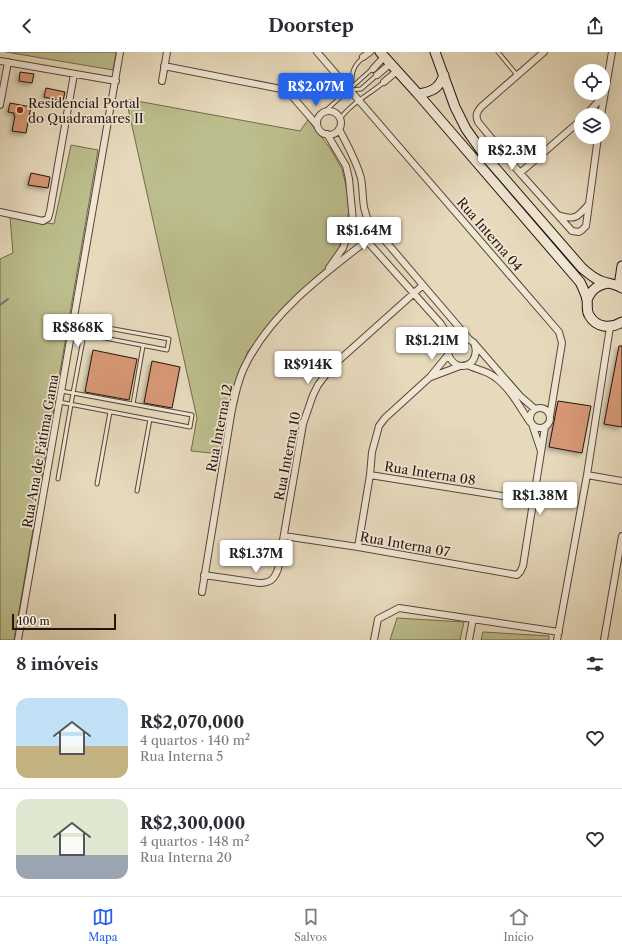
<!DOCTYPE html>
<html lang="pt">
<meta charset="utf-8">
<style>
body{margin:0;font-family:"Libre Caslon Text",serif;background:#f7f7f7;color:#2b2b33;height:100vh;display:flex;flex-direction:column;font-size:15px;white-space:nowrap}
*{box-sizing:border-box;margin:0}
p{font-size:13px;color:#7c7c81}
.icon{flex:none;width:22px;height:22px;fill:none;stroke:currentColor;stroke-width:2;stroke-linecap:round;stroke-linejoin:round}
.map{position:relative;height:588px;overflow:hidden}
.details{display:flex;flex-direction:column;background:#fff;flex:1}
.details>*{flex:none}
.buttons{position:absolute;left:574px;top:12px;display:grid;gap:8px}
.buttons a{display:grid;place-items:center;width:36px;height:36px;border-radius:50%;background:#fff;box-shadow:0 4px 16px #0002;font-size:20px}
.scale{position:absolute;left:12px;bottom:10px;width:104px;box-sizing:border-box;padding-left:4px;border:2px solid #27150d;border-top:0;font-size:11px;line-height:14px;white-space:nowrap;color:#27150d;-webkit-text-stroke:3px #efe6d3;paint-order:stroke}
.price{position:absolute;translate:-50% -34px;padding:0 9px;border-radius:4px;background:#fff;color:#222;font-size:13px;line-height:26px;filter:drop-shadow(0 1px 2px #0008)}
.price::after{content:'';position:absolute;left:50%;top:24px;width:12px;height:9px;margin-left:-6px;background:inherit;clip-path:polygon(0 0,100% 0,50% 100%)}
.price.selected{background:#2563eb;color:#fff}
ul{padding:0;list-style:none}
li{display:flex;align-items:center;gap:12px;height:100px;padding:0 16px}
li+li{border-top:1px solid #e1e1e2}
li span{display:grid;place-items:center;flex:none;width:112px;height:80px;border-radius:12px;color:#555}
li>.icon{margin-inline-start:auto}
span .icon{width:48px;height:48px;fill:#fffc;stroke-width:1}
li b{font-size:17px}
h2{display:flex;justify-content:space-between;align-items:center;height:48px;padding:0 16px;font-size:17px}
header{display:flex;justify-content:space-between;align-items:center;height:52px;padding:0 16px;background:#fff;font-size:18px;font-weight:800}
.dock{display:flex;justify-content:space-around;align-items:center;height:56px;border-top:1px solid #e1e1e2;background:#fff;font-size:11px;color:#7c7c81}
.dock a{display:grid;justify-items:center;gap:2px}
.dock .selected{color:#2563eb}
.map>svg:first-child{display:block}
.green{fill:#bcbd8c;stroke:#72694c}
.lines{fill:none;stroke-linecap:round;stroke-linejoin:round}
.stream{stroke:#6a7773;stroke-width:2}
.building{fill:#d59775;stroke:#27150d;filter:url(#shadow)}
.lane-casing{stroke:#574639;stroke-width:5}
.street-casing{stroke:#574639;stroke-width:8}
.secondary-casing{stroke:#27150d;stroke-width:11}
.lane{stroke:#efe6d3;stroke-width:3}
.street{stroke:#efe6d3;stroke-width:6}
.secondary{stroke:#efe6d3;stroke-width:9}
.poi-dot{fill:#8f2418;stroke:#efe6d3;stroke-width:1.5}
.labels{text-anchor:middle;stroke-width:3.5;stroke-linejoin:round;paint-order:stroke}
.poi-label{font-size:13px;fill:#27150d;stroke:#efe6d3;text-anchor:start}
.street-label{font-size:13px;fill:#27150d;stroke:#efe6d3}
</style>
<header><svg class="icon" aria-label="back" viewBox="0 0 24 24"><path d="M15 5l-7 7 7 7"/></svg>Doorstep<svg class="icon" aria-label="share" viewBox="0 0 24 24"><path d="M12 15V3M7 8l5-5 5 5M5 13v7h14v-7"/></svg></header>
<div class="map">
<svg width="622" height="588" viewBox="0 0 622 588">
<defs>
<filter id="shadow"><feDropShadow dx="-2.5" dy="2.5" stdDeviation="2" flood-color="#0004"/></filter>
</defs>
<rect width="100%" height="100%" fill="#e6d9bc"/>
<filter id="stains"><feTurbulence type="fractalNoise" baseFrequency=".005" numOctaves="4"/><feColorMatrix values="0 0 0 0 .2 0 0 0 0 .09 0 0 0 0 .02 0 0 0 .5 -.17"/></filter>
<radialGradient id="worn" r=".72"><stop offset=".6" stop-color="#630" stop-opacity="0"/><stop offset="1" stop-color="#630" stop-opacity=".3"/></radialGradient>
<path class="green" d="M6,0H116L113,18Z
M126,47L300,79L308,68L330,96L342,117L347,138L349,156L347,173L339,196L330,212L296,245L248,299L237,326L229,356L221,402L191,399L197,366Z
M71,93L98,98L14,588H0V207L13,201L10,165L54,172Z
M397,566L464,570L460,588H390Z
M483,580L549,584V588H481Z"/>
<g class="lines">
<path class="stream" d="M0,253L8,247"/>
</g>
<path class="building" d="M20,20L34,22L32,31L19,29Z
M46,36L65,40L63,49L44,45Z
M10,51L31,55L26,81L12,79L15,64H14V61L8,60Z
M31,121L50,125L48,136L28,133Z
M619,294H622V375L604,372Z
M93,298L137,307L129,348L85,340Z
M152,309L180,315L172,356L144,351Z
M558,349L591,354L582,401L549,395Z"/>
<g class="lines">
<defs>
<path id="lane" d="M498,0L517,23
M351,38C352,24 351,15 363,6
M351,38L361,37L377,23
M324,60L372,17
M340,67C350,52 370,42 384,30
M59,350L190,375L192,363L73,341L86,272L169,287L167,298L84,282
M133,352L143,294
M58,427L73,341L61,339
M97,432L110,360
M137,439L150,367"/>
<path id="street" d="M317,0L559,280L562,291L550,364
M544,0L481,55C477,60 475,63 478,70L520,121L572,179L579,180L582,178L586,174L598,85
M363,5L370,0
M0,9L116,29
M164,14L281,37L291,43L317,73
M373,17L384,5
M377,23L390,12
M162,29L167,0
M384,30L397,19
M0,53L8,10
M317 71a12 12 0 1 1 24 0a12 12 0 1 1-24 0Z
M588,61L604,43
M601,63L612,0
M339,77C347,93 356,108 361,126C364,142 361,157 370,171L469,287
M327,82L346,114L349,127L353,169L367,189L441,272L446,280L449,293
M520,121L581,68
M0,160L43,169L48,166L50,159L74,22
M558,163C575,169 578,165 589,152
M329,216L343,196L353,169
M475,294C478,306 470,317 457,313C437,301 455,275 473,290L520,344L535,357
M467,313C474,316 481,318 488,321C508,331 518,353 530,370
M431,325L460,314
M530 366a10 10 0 1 1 20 0a10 10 0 1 1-20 0Z
M532,372L541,399
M370,423L534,449
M587,423L622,429
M284,484L358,495L517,523L520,520L523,514L545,375
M358,495L370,423L372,400L379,374L385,366L430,325L448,303
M204,523L259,531C270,531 274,528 278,517L303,372L313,343L318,333L327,321L337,310L423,233
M202,540L231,363C234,347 237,331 244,316C270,260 330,217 377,181
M18,588L120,0
M374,588L378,567L399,556L559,580
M469,588L473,567
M557,588L587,423L610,275
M604,588L622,484"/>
<path id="secondary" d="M380,0L418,42L580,230C583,236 586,242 587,248C588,254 586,258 589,263C596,276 611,277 622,270
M435,0L455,55L466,77L485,104L582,216C588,221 593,226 601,229C608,232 615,231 622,236
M418,42C431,40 439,37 444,23
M619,234L622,214
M587,248C591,238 597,233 608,231"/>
</defs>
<use href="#lane" class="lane-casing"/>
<use href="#street" class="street-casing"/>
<use href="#secondary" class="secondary-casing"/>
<use href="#lane" class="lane"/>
<use href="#street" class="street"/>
<use href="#secondary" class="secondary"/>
</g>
<circle class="poi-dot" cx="20" cy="58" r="4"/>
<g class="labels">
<g class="poi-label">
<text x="28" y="56">Residencial Portal<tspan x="28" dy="15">do Quadramares II</tspan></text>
</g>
<g class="street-label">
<text transform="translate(490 182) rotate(49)" y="5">Rua Interna 04</text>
<text transform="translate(219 376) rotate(-79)" y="5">Rua Interna 12</text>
<text transform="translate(40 399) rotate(-80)" y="5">Rua Ana de Fátima Gama</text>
<text transform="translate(287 404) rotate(-79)" y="5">Rua Interna 10</text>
<text transform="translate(430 421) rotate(9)" y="5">Rua Interna 08</text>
<text transform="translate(405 492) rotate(10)" y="5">Rua Interna 07</text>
</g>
</g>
<rect width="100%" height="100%" filter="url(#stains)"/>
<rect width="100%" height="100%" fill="url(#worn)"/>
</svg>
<div class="buttons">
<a><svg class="icon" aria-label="locate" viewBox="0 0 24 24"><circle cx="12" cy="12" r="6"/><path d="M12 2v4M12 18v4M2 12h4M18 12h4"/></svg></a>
<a><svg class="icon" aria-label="layers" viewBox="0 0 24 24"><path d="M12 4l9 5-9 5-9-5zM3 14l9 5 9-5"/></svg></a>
</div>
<div class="scale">100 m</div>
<b class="price selected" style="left:316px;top:55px">R$2.07M</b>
<b class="price" style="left:512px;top:119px">R$2.3M</b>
<b class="price" style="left:364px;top:199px">R$1.64M</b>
<b class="price" style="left:78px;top:296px">R$868K</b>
<b class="price" style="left:432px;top:309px">R$1.21M</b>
<b class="price" style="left:308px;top:333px">R$914K</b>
<b class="price" style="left:540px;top:464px">R$1.38M</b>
<b class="price" style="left:256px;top:522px">R$1.37M</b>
</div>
<section class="details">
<h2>8 imóveis<svg class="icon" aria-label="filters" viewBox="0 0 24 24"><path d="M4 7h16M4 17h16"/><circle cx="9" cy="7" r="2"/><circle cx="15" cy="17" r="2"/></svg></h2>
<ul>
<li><span style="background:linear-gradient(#bfe0f5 60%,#c2b280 0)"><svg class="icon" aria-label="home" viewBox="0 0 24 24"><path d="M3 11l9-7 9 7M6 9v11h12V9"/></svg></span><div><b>R$2,070,000</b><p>4 quartos · 140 m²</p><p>Rua Interna 5</p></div><svg class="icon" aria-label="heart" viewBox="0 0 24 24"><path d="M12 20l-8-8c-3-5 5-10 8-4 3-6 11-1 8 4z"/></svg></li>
<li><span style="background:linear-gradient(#dfe7d0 70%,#9aa5b1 0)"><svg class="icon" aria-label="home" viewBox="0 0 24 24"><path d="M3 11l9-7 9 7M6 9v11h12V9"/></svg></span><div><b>R$2,300,000</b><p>4 quartos · 148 m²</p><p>Rua Interna 20</p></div><svg class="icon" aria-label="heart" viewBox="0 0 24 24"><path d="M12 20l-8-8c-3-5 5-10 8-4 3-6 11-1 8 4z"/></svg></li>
</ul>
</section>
<nav class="dock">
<a class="selected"><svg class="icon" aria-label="map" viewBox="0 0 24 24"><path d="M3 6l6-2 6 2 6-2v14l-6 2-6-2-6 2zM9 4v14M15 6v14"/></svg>Mapa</a>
<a><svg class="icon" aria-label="saved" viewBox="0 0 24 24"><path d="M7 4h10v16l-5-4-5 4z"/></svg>Salvos</a>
<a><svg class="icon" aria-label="home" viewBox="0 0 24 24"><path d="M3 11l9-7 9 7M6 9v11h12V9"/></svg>Início</a>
</nav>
